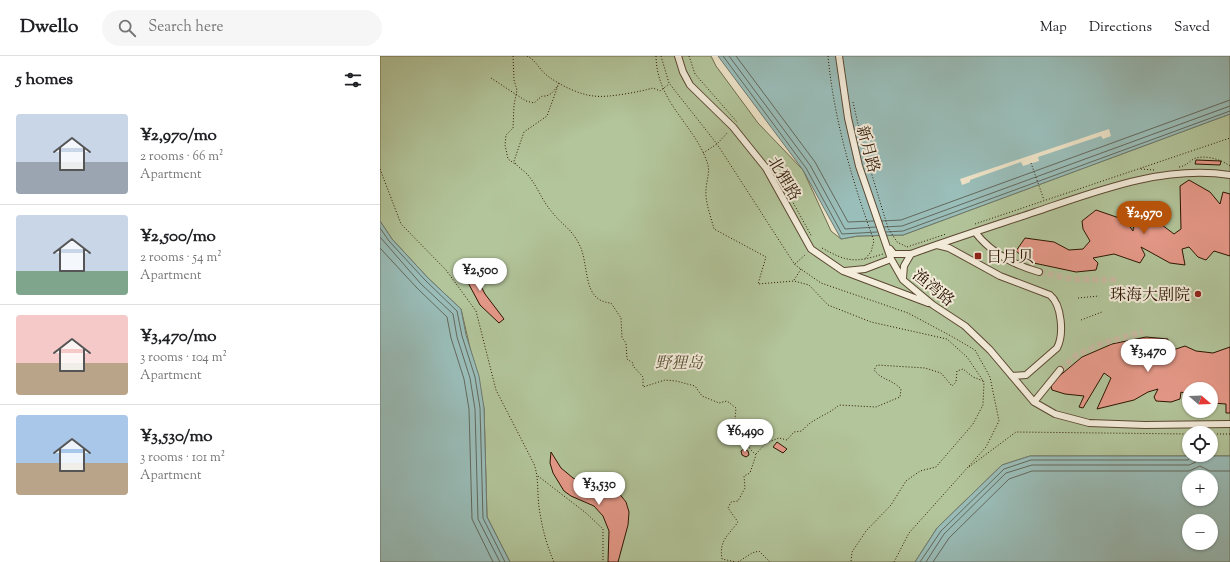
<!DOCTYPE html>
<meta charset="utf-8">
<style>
body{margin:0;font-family:"Sorts Mill Goudy","Noto Serif SC",serif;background:#f6f6f6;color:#202124;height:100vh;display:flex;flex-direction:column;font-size:15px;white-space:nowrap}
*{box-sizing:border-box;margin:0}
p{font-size:13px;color:#757577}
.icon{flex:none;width:22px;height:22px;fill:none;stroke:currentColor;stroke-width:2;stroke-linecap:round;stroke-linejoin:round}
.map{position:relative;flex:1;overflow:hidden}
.sheet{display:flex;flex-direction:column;background:#fff;width:380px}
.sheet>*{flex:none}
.needle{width:26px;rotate:109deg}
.tools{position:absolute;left:802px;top:326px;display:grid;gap:8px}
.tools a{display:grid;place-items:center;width:36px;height:36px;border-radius:50%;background:#fff;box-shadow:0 1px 3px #0004;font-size:20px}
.price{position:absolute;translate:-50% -34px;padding:0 9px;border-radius:14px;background:#fff;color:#222;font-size:13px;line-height:26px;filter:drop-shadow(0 1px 2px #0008)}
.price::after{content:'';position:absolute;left:50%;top:24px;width:12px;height:9px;margin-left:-6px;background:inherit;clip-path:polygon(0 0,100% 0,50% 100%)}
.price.current{background:#b45309;color:#fff}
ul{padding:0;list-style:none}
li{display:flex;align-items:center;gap:12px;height:100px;padding:0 16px}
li+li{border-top:1px solid #e0e0e0}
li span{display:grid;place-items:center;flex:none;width:112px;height:80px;border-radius:4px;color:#555}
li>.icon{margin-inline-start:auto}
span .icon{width:48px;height:48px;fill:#fffc;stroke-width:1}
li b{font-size:17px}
h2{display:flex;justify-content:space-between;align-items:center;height:48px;padding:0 16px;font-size:17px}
header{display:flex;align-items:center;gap:24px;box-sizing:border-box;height:56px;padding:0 20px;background:#fff;border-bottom:1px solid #e0e0e0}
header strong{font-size:19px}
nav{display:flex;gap:22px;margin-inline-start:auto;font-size:14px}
.search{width:280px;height:36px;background:#f6f6f6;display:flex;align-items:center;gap:10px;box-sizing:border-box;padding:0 14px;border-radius:22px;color:#757577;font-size:15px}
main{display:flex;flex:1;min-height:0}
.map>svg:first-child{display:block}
.green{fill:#b3c59b;stroke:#706c4e;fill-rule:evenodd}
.water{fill:#9abeba;stroke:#6e7a70;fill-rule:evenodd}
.pier{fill:#eee4c9}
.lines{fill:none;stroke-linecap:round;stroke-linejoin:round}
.shore{stroke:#63695d;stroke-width:1}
.building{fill:#e69989;stroke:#2c1400}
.minor-tunnel{stroke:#c7baa1;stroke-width:6;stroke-dasharray:6 3;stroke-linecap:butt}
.minor-casing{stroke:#5c4832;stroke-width:8}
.path{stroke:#2c1400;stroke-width:1;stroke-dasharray:1 2;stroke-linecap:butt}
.minor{stroke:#f4eddc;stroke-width:6}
.poi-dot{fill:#8f2418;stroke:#f4eddc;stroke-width:1.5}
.labels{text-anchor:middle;stroke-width:4;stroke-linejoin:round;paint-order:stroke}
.street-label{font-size:16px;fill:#2c1400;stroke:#f4eddc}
.poi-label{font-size:16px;fill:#2c1400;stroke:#f4eddc;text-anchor:start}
.park-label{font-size:16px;font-style:italic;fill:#5b5236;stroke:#f4eddc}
</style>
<header>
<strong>Dwello</strong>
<div class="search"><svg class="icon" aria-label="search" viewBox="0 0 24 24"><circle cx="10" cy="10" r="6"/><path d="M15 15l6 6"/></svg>Search here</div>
<nav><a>Map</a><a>Directions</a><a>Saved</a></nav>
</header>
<main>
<section class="sheet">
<h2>5 homes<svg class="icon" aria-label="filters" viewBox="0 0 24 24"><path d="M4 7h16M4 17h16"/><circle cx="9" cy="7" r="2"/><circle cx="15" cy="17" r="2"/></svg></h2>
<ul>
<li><span style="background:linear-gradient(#c9d6e8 60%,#9aa5b1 0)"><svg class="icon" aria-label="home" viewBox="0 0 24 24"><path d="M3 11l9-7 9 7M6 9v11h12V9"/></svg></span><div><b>¥2,970/mo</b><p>2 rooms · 66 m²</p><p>Apartment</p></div></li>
<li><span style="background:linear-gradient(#c9d6e8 70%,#7fa58c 0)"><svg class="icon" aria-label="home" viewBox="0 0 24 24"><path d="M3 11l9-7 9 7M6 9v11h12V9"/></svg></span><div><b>¥2,500/mo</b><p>2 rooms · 54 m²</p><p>Apartment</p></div></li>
<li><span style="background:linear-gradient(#f6c9c9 60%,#b9a48a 0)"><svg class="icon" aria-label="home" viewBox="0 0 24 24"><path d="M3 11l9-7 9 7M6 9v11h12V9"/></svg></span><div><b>¥3,470/mo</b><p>3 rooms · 104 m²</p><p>Apartment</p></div></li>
<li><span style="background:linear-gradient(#a9c7e8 60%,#b9a48a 0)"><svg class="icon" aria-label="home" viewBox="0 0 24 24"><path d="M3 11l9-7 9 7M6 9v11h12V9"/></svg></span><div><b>¥3,530/mo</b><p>3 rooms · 101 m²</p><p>Apartment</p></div></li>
</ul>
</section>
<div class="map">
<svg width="850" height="506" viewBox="0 0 850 506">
<rect width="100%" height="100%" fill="#eee4c9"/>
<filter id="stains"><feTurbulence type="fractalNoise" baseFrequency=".005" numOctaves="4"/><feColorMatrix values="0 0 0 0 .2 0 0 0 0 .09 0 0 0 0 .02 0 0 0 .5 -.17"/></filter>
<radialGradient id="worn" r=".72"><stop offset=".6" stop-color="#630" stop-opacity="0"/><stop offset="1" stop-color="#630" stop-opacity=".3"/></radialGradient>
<path class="green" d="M0,0H331L336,10L378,67L423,114L451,175L461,183L478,180L523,179L850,58V400H650L622,409L557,472L535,506H130L107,461L104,352L81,253L48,222L12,183L0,165ZM809,333H831V355H809ZM809,377H831V399H809Z"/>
<path class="water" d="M338,0H850V58L523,179L478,180L461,183L423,114Z
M0,165L12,183L48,222L81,253L86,279L99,320L104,352L107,461L130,506H0Z
M650,400H850V506H535L557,472L622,409ZM809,421H831V443H809ZM809,465H831V487H809Z"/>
<path class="pier" d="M729,73L731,80L723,83L721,80L658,101L659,105L643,110L641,106L590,124V126L582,129L580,123Z"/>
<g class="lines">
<path class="shore" d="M343,0L426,112L462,178L497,176
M349,0L430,109L465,173L496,171
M356,0L435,106L468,166L494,165
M502,165L521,164L850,44
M504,171L522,170L850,50
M0,172L9,185L45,224L77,255L82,280L95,321L100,352L103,462L125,506
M506,176L523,175L850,55
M0,181L41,228L73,258L77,281L90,322L95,353L98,463L120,506
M0,192L37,232L67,261L71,282L84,323L89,353L92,463L113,506
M540,506L561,475L624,413L651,404H808L813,399
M546,506L564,478L626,417L652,409H809L816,406L818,399
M553,506L569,482L629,423L652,415H809L820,410L830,415H850"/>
</g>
<path class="building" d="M816,104L841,105L840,109L815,108Z
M809,124L830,136L840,148L843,136L850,138V200L834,195L826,204L818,201L809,191L802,193L805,209L790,207L761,191L765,199L760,207L734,198L713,202L718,207L716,214L696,216L649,206L636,195L645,182L674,186L689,194L703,193L710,185L703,173L702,165L716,154L745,164L753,175L755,157L774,163L794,178L801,173L800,130Z
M84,204L93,215L105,238L124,263L119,267L100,249L78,208Z
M766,281L788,283L787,296L805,290L816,295L833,297L850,291V357H846V348L832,347L837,341L831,343V333H809V339L801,336L800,343L791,346L776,345L774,341L778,333L768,336L754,344L717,353L731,322L724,317L703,352L699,351L704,340L685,338L672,334L671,330L677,322L702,301L732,288Z
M397,386L407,393L403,397L393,391Z
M364,393L368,395L369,399L366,401L362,399L361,395Z
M171,396L181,412L193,422L205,427L227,430L238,436L246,446L249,456L248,469L238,506H228L229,475L223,460L214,450L191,440L184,435L173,417L170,407Z"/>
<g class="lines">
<path class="minor-tunnel" d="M659,216L692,223L739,224
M680,314L697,299L723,287L763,276"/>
<defs>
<path id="minor" d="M298,0L303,16L310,29L353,71L386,112L431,193L463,215L548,247
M459,0L468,62L479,110L511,203L523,224L553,249L585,270L610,294L654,346L675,358L709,367L765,369L850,368
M595,176C611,197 634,209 659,216
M557,189L569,192L620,220L670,239C682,249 684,279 677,292L646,319L632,320
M510,193L514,198H531C572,183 613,170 655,156C717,135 783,109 850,119
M465,215L485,213L511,203
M523,222L524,210L531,198
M654,346L680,314"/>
</defs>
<use href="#minor" class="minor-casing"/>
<path class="path" d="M133,0L134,24L137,34L134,49L133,72L126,79L125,89L128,103L135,108
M147,0C157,5 159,14 169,21C180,29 200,39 214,40C227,42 259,36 273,32L280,35L289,28
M276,0C277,48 316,69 328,109C330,117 326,126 326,134C325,146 331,161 334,173L386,201L378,228L414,225L429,229L448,249L491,266L567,283L587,301L604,326L603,349L593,368L556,411L540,415L526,425L511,449L486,475L472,496L471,506
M281,0L289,27L337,88L415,209L441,227L528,257L571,280L595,294L610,321L619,365L606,391L529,477L514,506
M309,0L315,18L357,66
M448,0C454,64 472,124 494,185L491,196L484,204
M111,22L146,45L154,47L162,40C170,41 174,35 178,29
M179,27L167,60L144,76L134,105C137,111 142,113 147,118C157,129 162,145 172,156C182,169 191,172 199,188C210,208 201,245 231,247L241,262L242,282L246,287L247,303L253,307V310L263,321V331L285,324L296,325L315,330L322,340L339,347L347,345L356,352L355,363L364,373L370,393L376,399L370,417L364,420L365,432L358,445L351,446L348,452L358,466C348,480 339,484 342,503L356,506
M473,46L482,86L508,172L517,186L527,191
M323,97L337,88L348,76
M651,107L664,144
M393,110L432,181
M799,111C807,110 810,104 816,102C827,99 842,104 850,110
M0,113L21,168L66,214L96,255L116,334L154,408C159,422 157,436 159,451C162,471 166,488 174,506
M761,113L774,114
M595,168L850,82
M527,191L566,178
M442,192C467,206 475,207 503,198
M415,208L426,198
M414,224L421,213
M698,242L719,240
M701,264L722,256
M831,378H850
M355,387L369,392
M376,398L386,387L399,382L407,384L414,376L422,375C432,362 447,360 459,349L496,351L520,341L521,333C510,322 503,325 494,314L497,309L545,312L561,317L572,330L576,326L577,315L583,313L593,321L603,325
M589,411L636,376L809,378
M158,420L206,457L223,473V506
M358,506L372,497L379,495L390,506"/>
<use href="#minor" class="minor"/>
</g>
<g class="poi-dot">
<rect x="594" y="196" width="8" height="8" rx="2"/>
<circle cx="818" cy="238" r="4"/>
</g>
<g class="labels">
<g class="street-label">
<text transform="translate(489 93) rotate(75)" y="6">新月路</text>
<text transform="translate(405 122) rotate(59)" y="6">北狸路</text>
<text transform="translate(554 231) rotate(39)" y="6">渔湾路</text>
</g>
<g class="poi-label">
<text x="606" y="206">日月贝</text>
<text x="810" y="244" text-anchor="end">珠海大剧院</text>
</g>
<g class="park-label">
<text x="299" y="312">野狸岛</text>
</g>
</g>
<rect width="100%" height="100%" filter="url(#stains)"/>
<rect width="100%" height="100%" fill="url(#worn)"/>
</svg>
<div class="tools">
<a><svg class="needle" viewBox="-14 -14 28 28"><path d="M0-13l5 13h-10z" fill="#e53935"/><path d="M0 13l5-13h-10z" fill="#757577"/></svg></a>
<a><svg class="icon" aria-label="locate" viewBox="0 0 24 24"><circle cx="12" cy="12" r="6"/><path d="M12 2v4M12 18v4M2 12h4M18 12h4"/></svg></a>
<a>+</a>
<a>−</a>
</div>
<b class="price current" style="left:764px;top:179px">¥2,970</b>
<b class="price" style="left:100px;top:236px">¥2,500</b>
<b class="price" style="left:768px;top:317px">¥3,470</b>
<b class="price" style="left:365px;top:397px">¥6,490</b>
<b class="price" style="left:219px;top:450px">¥3,530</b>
</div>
</main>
